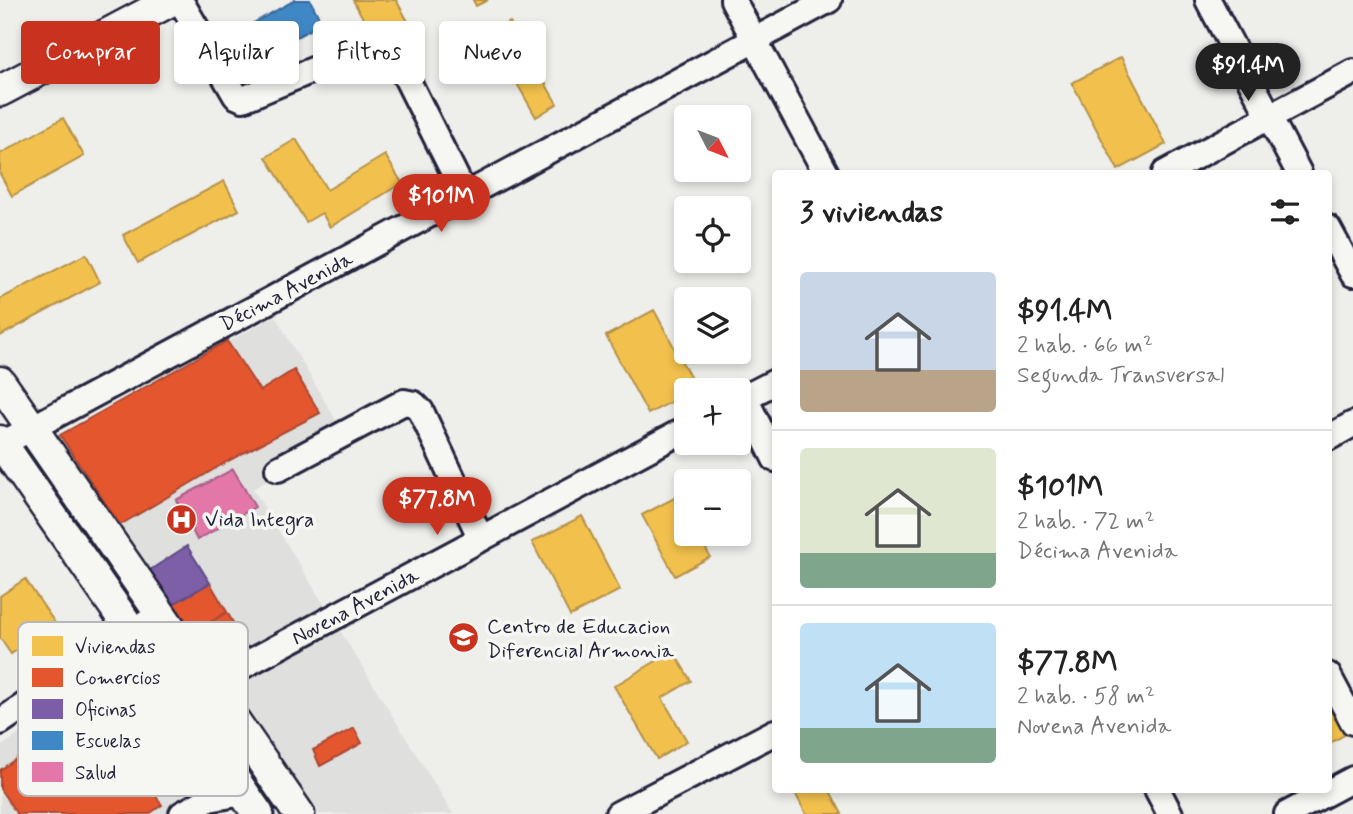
<!DOCTYPE html>
<html lang="es">
<meta charset="utf-8">
<style>
body{margin:0;font-family:Mynerve,sans-serif;background:#f2f2f2;color:#222;height:100vh;display:flex;flex-direction:column;font-size:26px;white-space:nowrap}
*{box-sizing:border-box;margin:0}
p{font-size:23px;color:#767676}
.icon{flex:none;width:38px;height:38px;fill:none;stroke:currentColor;stroke-width:2;stroke-linecap:round;stroke-linejoin:round}
.map{position:relative;flex:1;overflow:hidden}
.panel{position:absolute;left:772px;top:170px;width:560px;height:623px;display:flex;flex-direction:column;background:#fff;border-radius:7px;box-shadow:0 4px 10px #0003}
.panel>*{flex:none}
.banner{position:absolute;left:21px;top:21px;width:646px;height:63px;display:flex;gap:14px}
.needle{width:46px;rotate:132deg}
.buttons{position:absolute;left:674px;top:105px;display:grid;gap:14px}
.buttons a{display:grid;place-items:center;width:77px;height:77px;border-radius:7px;background:#fff;box-shadow:0 4px 10px #0003;font-size:35px}
.price{position:absolute;translate:-50% -60px;padding:0 16px;border-radius:24px;background:#c8321e;color:#fff;font-size:23px;line-height:46px;filter:drop-shadow(0 2px 4px #0008)}
.price::after{content:'';position:absolute;left:50%;top:42px;width:21px;height:16px;margin-left:-10px;background:inherit;clip-path:polygon(0 0,100% 0,50% 100%)}
.price.current{background:#222;color:#fff}
ul{padding:0;list-style:none}
li{display:flex;align-items:center;gap:21px;height:175px;padding:0 28px}
li+li{border-top:2px solid #e0e0e0}
li span{display:grid;place-items:center;flex:none;width:196px;height:140px;border-radius:7px;color:#555}
li>.icon{margin-inline-start:auto}
span .icon{width:84px;height:84px;fill:#fffc;stroke-width:1}
li b{font-size:30px}
h2{display:flex;justify-content:space-between;align-items:center;height:84px;padding:0 28px;font-size:30px}
.pill{padding:0 24px;border-radius:7px;background:#fff;box-shadow:0 4px 10px #0003;font-size:24px;line-height:63px}
.pill.current{background:#c8321e;color:#fff}
.map>svg:first-child{display:block}
.built{fill:#dfdfde}
.homes{fill:#f2c14e;stroke:#b49148;stroke-width:2}
.shops{fill:#e4572e;stroke:#aa4732;stroke-width:2}
.offices{fill:#7b5ea7;stroke:#604c87;stroke-width:2}
.schools{fill:#3f88c5;stroke:#36699c;stroke-width:2}
.health{fill:#e377a8;stroke:#a95e87;stroke-width:2}
.lines{fill:none;stroke-linecap:round;stroke-linejoin:round}
.minor-casing{stroke:#22223b;stroke-width:30}
.major-casing{stroke:#22223b;stroke-width:35}
.minor{stroke:#f6f6f2;stroke-width:24}
.major{stroke:#f6f6f2;stroke-width:30}
.labels{text-anchor:middle;stroke-width:7;stroke-linejoin:round;paint-order:stroke}
.street-label{font-size:21px;fill:#22223b;stroke:#f6f6f2}
.poi-label{font-size:21px;fill:#22223b;stroke:#f6f6f2;text-anchor:start}
.key{fill:#f6f6f2;stroke:#b6b6bb;stroke-width:2}
.key-label{font-size:19px;fill:#22223b}
</style>
<div class="map">
<svg width="1353" height="814" viewBox="0 0 1353 814">
<rect width="100%" height="100%" fill="#eeeeeb"/>
<filter id="ink" filterUnits="userSpaceOnUse"><feTurbulence type="fractalNoise" baseFrequency=".0143" numOctaves="2"/><feDisplacementMap in="SourceGraphic" scale="14" xChannelSelector="R" yChannelSelector="G"/><feConvolveMatrix kernelMatrix="1 2 1 2 8 2 1 2 1" color-interpolation-filters="sRGB"/></filter>
<g filter="url(#ink)">
<path class="built" d="M275,316L344,434L253,489L453,814H318L213,663L60,435Z
M120,667L222,814H0V747Z"/>
<path class="homes" d="M353,0H396L410,25L377,44Z
M473,0H488L476,6Z
M510,22L557,104L536,117L489,34Z
M1121,57L1166,144L1118,170L1072,83Z
M63,118L84,156L12,196L0,174V154Z
M296,139L327,190L385,155L402,183L330,227L322,213L306,222L266,157Z
M224,181L239,210L138,263L123,235Z
M86,254L100,282L0,336V299Z
M654,310L696,388L686,390V394L648,414L606,336Z
M678,496L686,512V534H698L710,557L675,576L642,515Z
M582,516L620,590L570,616L532,542Z
M25,579L55,623L11,654L0,638V596Z
M673,651L691,681L662,698L687,741L657,759L614,686Z
M1328,702L1346,734L1328,744Z
M793,789H829L842,814H806Z"/>
<path class="shops" d="M227,341L260,391L294,370L320,413L228,461L120,525L60,435Z
M210,583L227,612L193,633L173,604Z
M227,612L246,645L213,663L193,633Z
M354,728L362,743L320,766L313,750Z
M57,730L76,758L112,733L162,805L149,814H17L0,789V770Z"/>
<path class="offices" d="M187,546L210,583L173,604L150,570Z"/>
<path class="schools" d="M295,0H310L322,23L229,74L214,45Z"/>
<path class="health" d="M233,469L255,507L197,540L188,522L194,518L187,506L181,509L176,500Z"/>
<g class="lines">
<defs>
<path id="minor" d="M180,0L236,96L243,99L349,55
M733,0L826,173
M1208,0L1299,173
M395,55L465,195
M1165,173L1353,72
M1328,228L1353,274
M745,398L775,459
M738,401L775,382
M1328,438L1353,424
M2,444L829,0
M278,469L404,402L414,404L421,411L481,539
M1328,675L1353,722
M209,684L686,429
M0,722L160,614
M1157,789L1170,814
M182,814L209,799L243,793
M618,814L775,732
M1287,814L1353,779"/>
<path id="major" d="M0,91L172,0
M0,382L299,814
M0,441L258,814"/>
</defs>
<use href="#minor" class="minor-casing"/>
<use href="#major" class="major-casing"/>
<use href="#minor" class="minor"/>
<use href="#major" class="major"/>
</g>
</g>
<defs>
<symbol id="hospital-disc" viewBox="-11 -11 22 22"><circle r="9.5" fill="#c8321e" stroke="#f6f6f2"/><path d="M-5-5h3v3.5h4V-5h3V5h-3V1.5h-4V5h-3Z" fill="#fff"/></symbol>
<symbol id="school-disc" viewBox="-11 -11 22 22"><circle r="9.5" fill="#c8321e" stroke="#f6f6f2"/><path d="M0-5L7-2L0 1L-7-2ZM-4 1L0 2.5L4 1V4Q0 6-4 4Z" fill="#fff"/></symbol>
</defs>
<g fill-rule="evenodd">
<use href="#hospital-disc" x="164" y="502" width="35" height="35"/>
<use href="#school-disc" x="446" y="620" width="35" height="35"/>
</g>
<g class="labels">
<g class="street-label">
<text transform="translate(286 291) rotate(-28)" y="7">Décima Avenida</text>
<text transform="translate(355 606) rotate(-28)" y="7">Novena Avenida</text>
</g>
<g class="poi-label">
<text x="205" y="526">Vida Integra</text>
<text x="487" y="633">Centro de Educacion<tspan x="487" dy="24">Diferencial Armonia</tspan></text>
</g>
</g>
<rect x="18" y="622" width="230" height="174" rx="10" class="key"/>
<rect x="32" y="636" width="31" height="20" fill="#f2c14e"/>
<rect x="32" y="668" width="31" height="19" fill="#e4572e"/>
<rect x="32" y="699" width="31" height="20" fill="#7b5ea7"/>
<rect x="32" y="731" width="31" height="19" fill="#3f88c5"/>
<rect x="32" y="762" width="31" height="20" fill="#e377a8"/>
<g class="key-label">
<text x="75" y="653">Viviendas</text>
<text x="75" y="684">Comercios</text>
<text x="75" y="716">Oficinas</text>
<text x="75" y="747">Escuelas</text>
<text x="75" y="779">Salud</text>
</g>
</svg>
<div class="buttons">
<a><svg class="needle" viewBox="-14 -14 28 28"><path d="M0-13l5 13h-10z" fill="#e53935"/><path d="M0 13l5-13h-10z" fill="#767676"/></svg></a>
<a><svg class="icon" aria-label="locate" viewBox="0 0 24 24"><circle cx="12" cy="12" r="6"/><path d="M12 2v4M12 18v4M2 12h4M18 12h4"/></svg></a>
<a><svg class="icon" aria-label="layers" viewBox="0 0 24 24"><path d="M12 4l9 5-9 5-9-5zM3 14l9 5 9-5"/></svg></a>
<a>+</a>
<a>−</a>
</div>
<b class="price current" style="left:1248px;top:103px">$91.4M</b>
<b class="price" style="left:441px;top:234px">$101M</b>
<b class="price" style="left:437px;top:537px">$77.8M</b>
<div class="banner">
<a class="pill current">Comprar</a>
<a class="pill">Alquilar</a>
<a class="pill">Filtros</a>
<a class="pill">Nuevo</a>
</div>
<section class="panel">
<h2>3 viviendas<svg class="icon" aria-label="filters" viewBox="0 0 24 24"><path d="M4 7h16M4 17h16"/><circle cx="9" cy="7" r="2"/><circle cx="15" cy="17" r="2"/></svg></h2>
<ul>
<li><span style="background:linear-gradient(#c9d6e8 70%,#b9a48a 0)"><svg class="icon" aria-label="home" viewBox="0 0 24 24"><path d="M3 11l9-7 9 7M6 9v11h12V9"/></svg></span><div><b>$91.4M</b><p>2 hab. · 66 m²</p><p>Segunda Transversal</p></div></li>
<li><span style="background:linear-gradient(#dfe7d0 75%,#7fa58c 0)"><svg class="icon" aria-label="home" viewBox="0 0 24 24"><path d="M3 11l9-7 9 7M6 9v11h12V9"/></svg></span><div><b>$101M</b><p>2 hab. · 72 m²</p><p>Décima Avenida</p></div></li>
<li><span style="background:linear-gradient(#bfe0f5 75%,#7fa58c 0)"><svg class="icon" aria-label="home" viewBox="0 0 24 24"><path d="M3 11l9-7 9 7M6 9v11h12V9"/></svg></span><div><b>$77.8M</b><p>2 hab. · 58 m²</p><p>Novena Avenida</p></div></li>
</ul>
</section>
</div>
